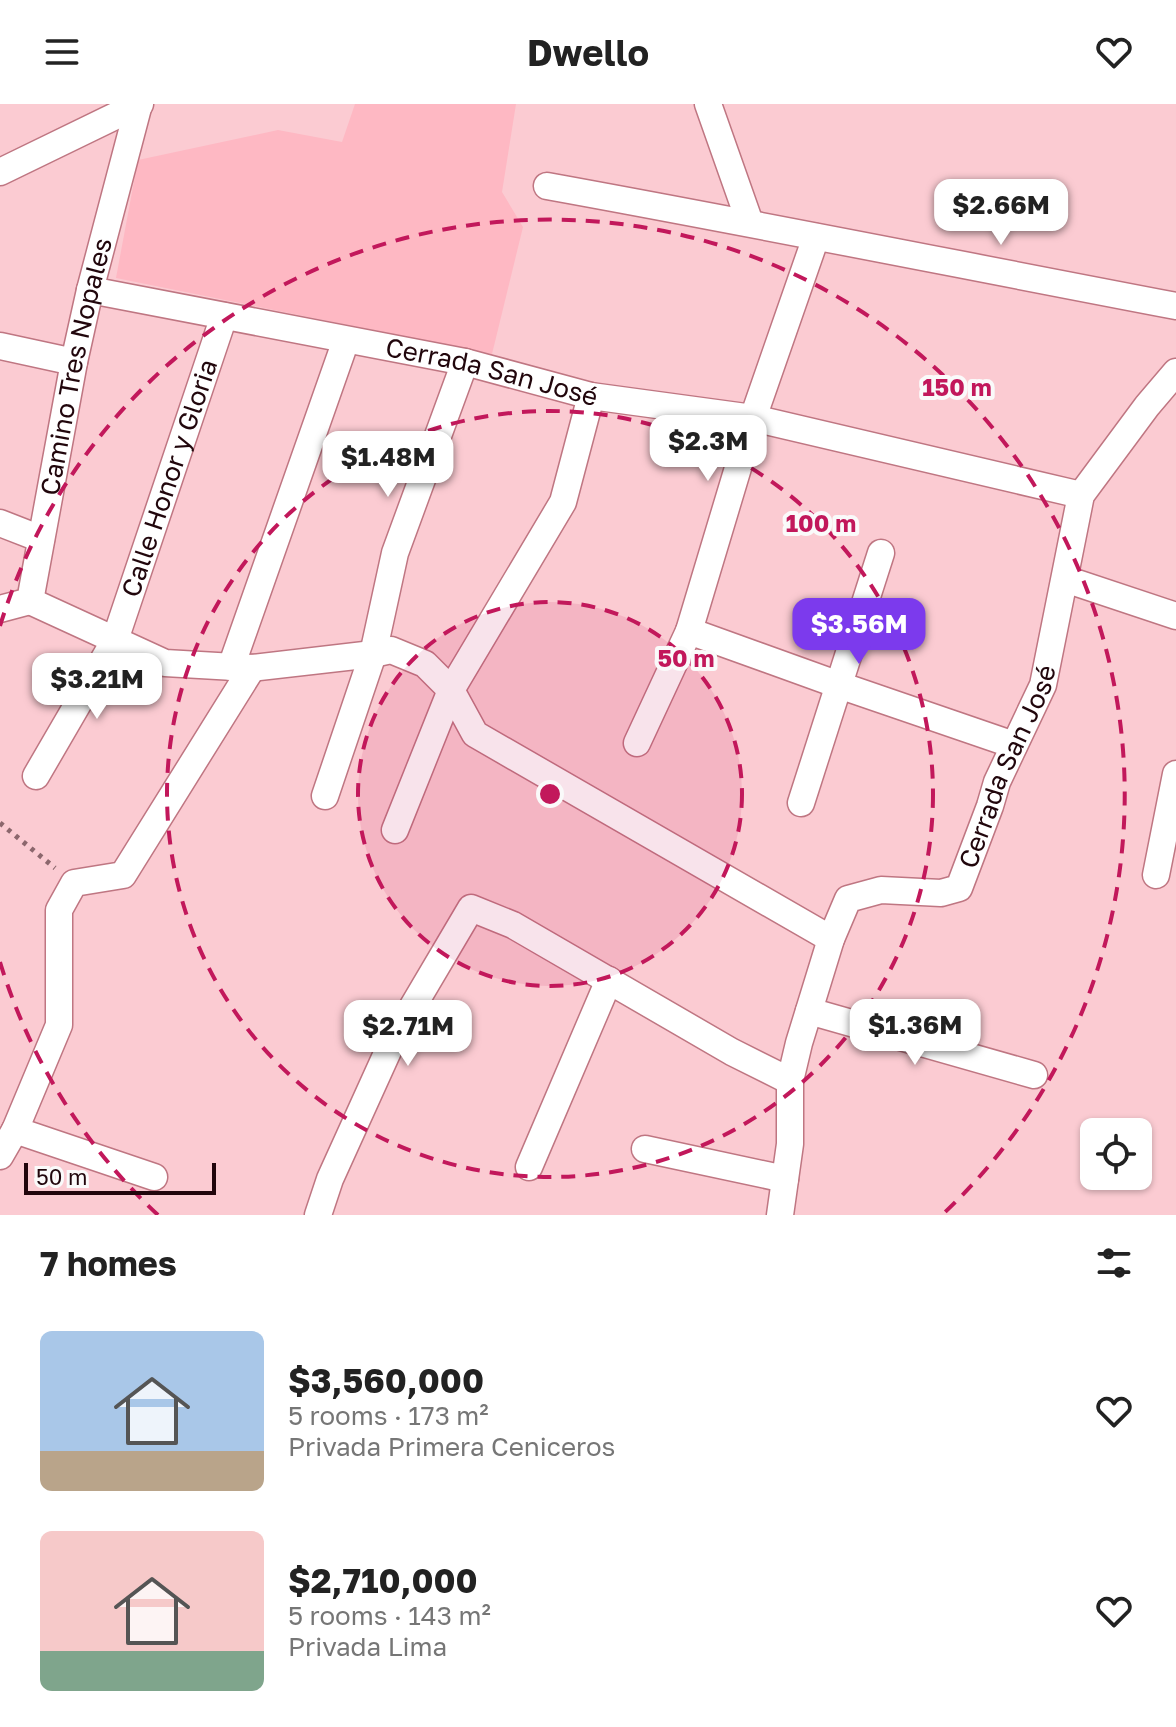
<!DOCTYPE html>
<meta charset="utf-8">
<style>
body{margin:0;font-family:"Golos Text",sans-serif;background:#f2f2f2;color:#222;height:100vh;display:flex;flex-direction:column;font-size:30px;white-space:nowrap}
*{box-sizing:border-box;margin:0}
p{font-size:26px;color:#767676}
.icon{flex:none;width:44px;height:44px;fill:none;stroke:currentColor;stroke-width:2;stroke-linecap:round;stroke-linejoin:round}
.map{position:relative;height:1111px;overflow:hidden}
.details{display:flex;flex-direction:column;background:#fff;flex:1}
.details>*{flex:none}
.fabs{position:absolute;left:1080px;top:1014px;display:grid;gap:16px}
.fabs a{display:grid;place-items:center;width:72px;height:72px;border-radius:12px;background:#fff;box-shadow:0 2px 6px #0004;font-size:40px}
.scale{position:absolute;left:24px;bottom:20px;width:192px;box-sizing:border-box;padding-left:8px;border:4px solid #21060c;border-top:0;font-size:22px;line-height:28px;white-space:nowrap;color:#21060c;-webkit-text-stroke:6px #fafafa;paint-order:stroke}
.price{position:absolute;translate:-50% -68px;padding:0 18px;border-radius:16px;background:#fff;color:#222;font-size:26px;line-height:52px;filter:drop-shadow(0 2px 4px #0008)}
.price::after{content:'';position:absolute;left:50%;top:48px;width:24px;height:18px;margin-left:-12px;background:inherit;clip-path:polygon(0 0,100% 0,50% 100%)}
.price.current{background:#7c3aed;color:#fff}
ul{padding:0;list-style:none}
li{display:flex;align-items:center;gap:24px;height:200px;padding:0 40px}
li span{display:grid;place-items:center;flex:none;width:224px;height:160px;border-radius:12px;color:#555}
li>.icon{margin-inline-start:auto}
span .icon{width:96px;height:96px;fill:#fffc;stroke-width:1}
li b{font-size:34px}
h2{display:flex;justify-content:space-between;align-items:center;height:96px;padding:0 40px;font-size:34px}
header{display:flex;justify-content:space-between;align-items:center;height:104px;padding:0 40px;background:#fff;font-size:36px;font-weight:700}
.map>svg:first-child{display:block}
.built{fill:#feb8c3}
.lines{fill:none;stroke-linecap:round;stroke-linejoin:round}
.minor-casing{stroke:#bf7682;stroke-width:29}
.path{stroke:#8c676d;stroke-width:5;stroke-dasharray:4 6;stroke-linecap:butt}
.minor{stroke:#fff;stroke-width:26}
.ring{fill:none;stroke:#c2185b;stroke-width:4;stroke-dasharray:14 10}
.labels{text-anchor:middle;stroke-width:8;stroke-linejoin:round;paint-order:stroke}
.street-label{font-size:26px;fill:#21060c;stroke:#fafafa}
.centre{fill:#c2185b;stroke:#fafafa;stroke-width:4}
.ring-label{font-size:24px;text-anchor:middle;font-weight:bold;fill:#c2185b;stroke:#fafafa;stroke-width:8;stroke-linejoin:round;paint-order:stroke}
</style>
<header><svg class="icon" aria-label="menu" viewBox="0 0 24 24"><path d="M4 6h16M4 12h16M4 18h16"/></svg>Dwello<svg class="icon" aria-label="heart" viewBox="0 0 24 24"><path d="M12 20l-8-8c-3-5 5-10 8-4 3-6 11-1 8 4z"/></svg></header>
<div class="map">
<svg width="1176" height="1111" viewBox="0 0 1176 1111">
<rect width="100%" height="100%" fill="#fbcbd2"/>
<path class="built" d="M355,0H516L502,88L523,123L492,250L116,174L138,56L278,26L342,38Z"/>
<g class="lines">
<defs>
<g id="minor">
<path d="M708,0L750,119"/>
<path d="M0,68L140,0"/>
<path d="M547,82C757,120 966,162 1176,202"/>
<path id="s1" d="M90,186L465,258L591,292L753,314L1081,391"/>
<path d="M0,242L74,258"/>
<path d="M0,419L41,435"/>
<path d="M1065,475L1176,512"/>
<path d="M30,497L165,559L252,564L373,550L391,546L425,560L451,586L475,630L831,835"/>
<path id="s2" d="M0,505L30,497L74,258L90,186L139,0"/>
<path d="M689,527L839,581L1014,641"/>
<path d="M231,563L346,236"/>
<path d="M637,639L689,527L753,314L816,133"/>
<path id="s3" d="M36,672L115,536L224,212"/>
<path d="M325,692L373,550L395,449L465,258"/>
<path d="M801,699L881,449"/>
<path d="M395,726L451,586L563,398L591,292"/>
<path d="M1156,771L1176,670"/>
<path d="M809,907L1034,971"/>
<path d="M15,1026L154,1073"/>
<path d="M645,1045L785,1075"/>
<path d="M0,1052L15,1026L59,921V806L74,779L123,771L252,564"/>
<path d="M529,1063L609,876"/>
<path d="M318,1111L330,1075L393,936L471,804L513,821L732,948L790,977"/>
<path id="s4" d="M780,1111L790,1040V977L799,939L831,835L848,795L881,786L941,789L959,784L990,702L997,678L1043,581L1081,391L1147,302L1176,268"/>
</g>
</defs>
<use href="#minor" class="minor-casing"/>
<path class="path" d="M0,719L55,764"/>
<use href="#minor" class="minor"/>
</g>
<circle cx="550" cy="690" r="192" fill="#c2185b" fill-opacity=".12"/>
<g class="ring">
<circle cx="550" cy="690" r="192"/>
<circle cx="550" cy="690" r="383"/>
<path d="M158 1111A575 575 0 0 1 0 858M0 522A575 575 0 1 1 942 1111"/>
</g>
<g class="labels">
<g class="street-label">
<text dy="9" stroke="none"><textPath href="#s2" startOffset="270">Camino Tres Nopales</textPath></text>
<text dy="9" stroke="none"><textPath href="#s1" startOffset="410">Cerrada San José</textPath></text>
<text dy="9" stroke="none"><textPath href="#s3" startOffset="328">Calle Honor y Gloria</textPath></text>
<text dy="9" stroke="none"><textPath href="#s4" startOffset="570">Cerrada San José</textPath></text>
</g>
</g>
<circle cx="550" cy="690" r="12" class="centre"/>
<g class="ring-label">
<text x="957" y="292">150 m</text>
<text x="821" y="428">100 m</text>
<text x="686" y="563">50 m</text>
</g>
</svg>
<div class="fabs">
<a><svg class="icon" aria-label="locate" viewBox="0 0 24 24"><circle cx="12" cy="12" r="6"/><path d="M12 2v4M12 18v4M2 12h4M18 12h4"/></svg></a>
</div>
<div class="scale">50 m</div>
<b class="price" style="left:1001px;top:143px">$2.66M</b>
<b class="price" style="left:708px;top:379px">$2.3M</b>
<b class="price" style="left:388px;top:395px">$1.48M</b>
<b class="price current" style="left:859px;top:562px">$3.56M</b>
<b class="price" style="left:97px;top:617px">$3.21M</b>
<b class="price" style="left:915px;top:963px">$1.36M</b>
<b class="price" style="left:408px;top:964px">$2.71M</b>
</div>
<section class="details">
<h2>7 homes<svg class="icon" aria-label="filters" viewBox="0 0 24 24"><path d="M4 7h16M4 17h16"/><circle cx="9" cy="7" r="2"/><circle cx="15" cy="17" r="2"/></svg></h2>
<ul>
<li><span style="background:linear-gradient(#a9c7e8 75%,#b9a48a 0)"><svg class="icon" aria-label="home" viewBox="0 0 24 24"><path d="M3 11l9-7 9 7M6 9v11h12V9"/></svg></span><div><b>$3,560,000</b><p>5 rooms · 173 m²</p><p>Privada Primera Ceniceros</p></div><svg class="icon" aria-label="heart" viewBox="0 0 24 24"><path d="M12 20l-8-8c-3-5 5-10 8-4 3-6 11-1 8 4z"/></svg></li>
<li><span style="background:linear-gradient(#f6c9c9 75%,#7fa58c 0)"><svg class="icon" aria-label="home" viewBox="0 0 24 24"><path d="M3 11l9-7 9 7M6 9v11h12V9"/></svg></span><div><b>$2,710,000</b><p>5 rooms · 143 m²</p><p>Privada Lima</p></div><svg class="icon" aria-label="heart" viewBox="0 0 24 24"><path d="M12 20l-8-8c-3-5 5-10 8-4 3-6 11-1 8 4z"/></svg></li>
</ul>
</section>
